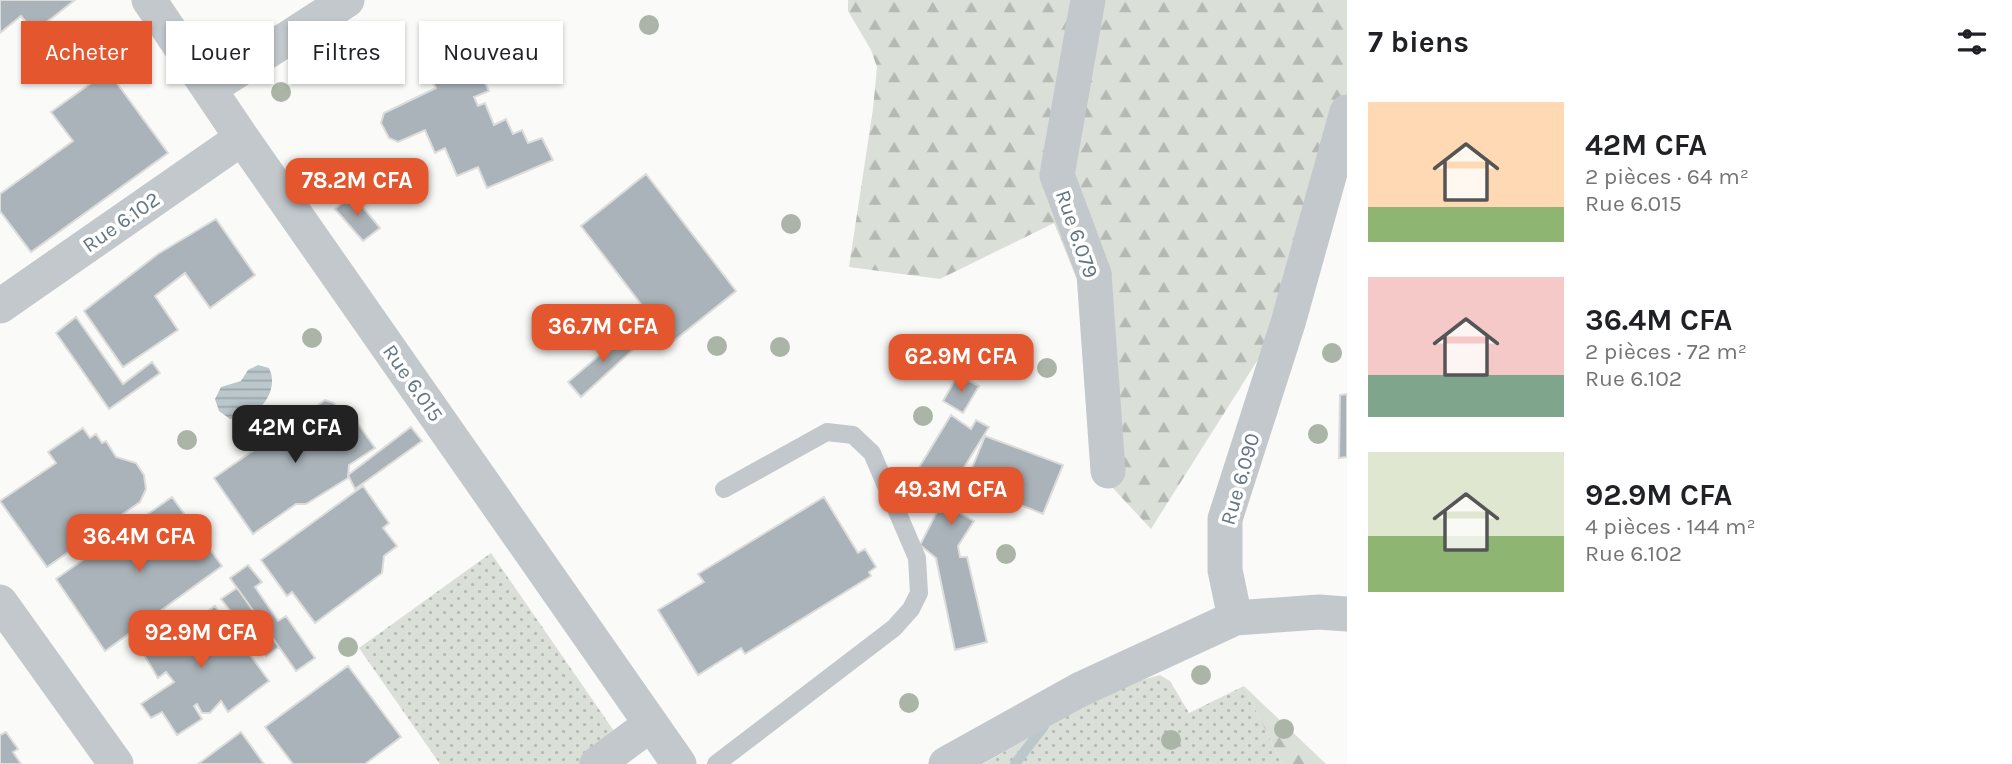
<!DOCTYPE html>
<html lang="fr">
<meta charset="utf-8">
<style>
body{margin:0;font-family:Karla,sans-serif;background:#f2f2f2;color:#202124;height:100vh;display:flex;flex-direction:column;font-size:26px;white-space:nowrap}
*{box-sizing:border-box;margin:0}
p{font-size:23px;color:#757577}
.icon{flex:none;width:38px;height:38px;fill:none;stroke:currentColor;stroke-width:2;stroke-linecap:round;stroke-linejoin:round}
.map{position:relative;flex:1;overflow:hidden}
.sheet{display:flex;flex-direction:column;background:#fff;width:665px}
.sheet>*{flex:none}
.top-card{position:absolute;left:21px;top:21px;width:665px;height:63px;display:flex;gap:14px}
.price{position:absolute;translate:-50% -60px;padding:0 16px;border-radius:14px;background:#e4572e;color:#fff;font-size:23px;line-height:46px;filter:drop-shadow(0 2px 4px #0008)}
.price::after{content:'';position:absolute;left:50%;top:42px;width:21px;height:16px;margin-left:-10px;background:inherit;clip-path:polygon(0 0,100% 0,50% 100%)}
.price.active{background:#222;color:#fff}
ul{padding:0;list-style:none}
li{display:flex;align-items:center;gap:21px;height:175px;padding:0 21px}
li span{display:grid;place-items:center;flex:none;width:196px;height:140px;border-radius:0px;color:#555}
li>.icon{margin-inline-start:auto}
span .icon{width:84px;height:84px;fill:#fffc;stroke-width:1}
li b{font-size:30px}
h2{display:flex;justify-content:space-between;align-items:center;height:84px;padding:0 21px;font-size:30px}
.chip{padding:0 24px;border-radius:0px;background:#fff;box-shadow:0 2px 5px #0004;font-size:24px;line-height:63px}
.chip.active{background:#e4572e;color:#fff}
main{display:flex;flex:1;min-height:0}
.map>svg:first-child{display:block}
.green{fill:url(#green-dots)}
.forest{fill:url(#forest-firs)}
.water{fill:url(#water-rules)}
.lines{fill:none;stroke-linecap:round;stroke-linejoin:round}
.stream{stroke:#bbc7cb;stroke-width:10}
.building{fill:#aab3b9;stroke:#dcdcda;stroke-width:2}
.lane{stroke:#c3c8cc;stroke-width:18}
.street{stroke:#c3c8cc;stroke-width:35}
.tree{fill:#aab4a7}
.labels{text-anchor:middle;stroke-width:7;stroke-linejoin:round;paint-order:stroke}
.street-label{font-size:21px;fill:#657683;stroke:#fff}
</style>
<main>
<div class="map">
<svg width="1347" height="764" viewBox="0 0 1347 764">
<defs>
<pattern id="green-dots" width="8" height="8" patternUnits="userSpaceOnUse" patternTransform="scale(1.75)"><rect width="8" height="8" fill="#dadfd7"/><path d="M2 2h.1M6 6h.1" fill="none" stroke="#b4b9b4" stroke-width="1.8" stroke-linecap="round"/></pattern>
<pattern id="forest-firs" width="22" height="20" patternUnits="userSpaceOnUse" patternTransform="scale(1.75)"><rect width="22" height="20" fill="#dadfd7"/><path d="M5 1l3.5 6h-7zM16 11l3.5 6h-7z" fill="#b4b9b4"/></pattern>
<pattern id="water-rules" width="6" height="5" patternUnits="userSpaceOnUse" patternTransform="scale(1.75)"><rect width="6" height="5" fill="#bbc7cb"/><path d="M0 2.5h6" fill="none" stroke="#9ca6aa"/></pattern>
</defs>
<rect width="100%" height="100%" fill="#fafaf8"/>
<path class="green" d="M491,553L623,744L597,764H440L359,648Z
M1160,675L1170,681L1189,713L1244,686L1282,764H983L1120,686Z"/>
<path class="forest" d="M848,0H1347V128L1288,312L1151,529L1111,486L1099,334L1054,223L940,279L849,267L873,109L877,67L871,50L848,11Z
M1244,686L1326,764H1282Z"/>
<path class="water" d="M258,365L269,368C278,386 266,408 248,415C243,418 236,418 230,419L219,411L215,399L221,387L241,381L248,370Z"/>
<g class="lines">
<path class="stream" d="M1015,764L1044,726"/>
</g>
<path class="building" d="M0,0H75L34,32L21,16L0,33Z
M477,65L489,91L474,97L478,106L485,103L494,125L506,119L513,134L522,130L528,143L542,138L553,160L487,188L478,167L457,176L445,148L435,153L425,130L398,142L389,138L381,123L384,113L436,88L433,83Z
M108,71L168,153L31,252L0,211V194L73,141L51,112Z
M646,174L736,291L671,343L581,226Z
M352,194L380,228L363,241L335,209Z
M216,219L255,275L210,308L185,273L155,296L178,330L123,367L84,311L158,254Z
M76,317L123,384L152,362L160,373L109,409L56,333Z
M628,331L639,344L581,397L568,382Z
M958,375L979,386L963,413L943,401Z
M1347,394V457L1339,458L1340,395Z
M325,400L334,403L343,414L349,411L375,448L349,465L348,478L306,504H296L253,534L214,478Z
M951,415L971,429L976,420L989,427L942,503L974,521L958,546L960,557H967L987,642L955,650L936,558L920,545L938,510L906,489Z
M411,427L422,441L355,489L348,475Z
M83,428L90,438L96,434L102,443L106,441L116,457L136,463L144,475L146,489L140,502L47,567L0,501L56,463L48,452Z
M985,436L1063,465L1043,514L966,483Z
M363,486L389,523L383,528L397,546L384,556L382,573L315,623L292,592L287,596L261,560Z
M172,497L222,566L105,651L56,579Z
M824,497L858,553L865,549L876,567L869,572L871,576L745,654L741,648L698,675L658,610L704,582L698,574Z
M248,565L262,582L255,587L278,621L286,616L315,658L296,671L230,578Z
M237,588L279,647L266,656L221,599Z
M215,606L269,681L228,712L221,701L210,713H202L197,704L194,706L202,719L177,735L162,712L151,718L141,704L174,682L166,672L158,678L141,650L193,615L196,619Z
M348,666L401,737L365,764H293L265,727Z
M6,732L18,749L13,752L21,764H0V735Z
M241,732L264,764H198Z"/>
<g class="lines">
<path class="lane" d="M716,764L894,628L911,609L919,593L917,558L872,453L853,435L827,432L724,489"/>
<path class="street" d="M149,0L242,138L679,764
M1088,0L1057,175L1094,274L1108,471
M209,89L347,0
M0,306L242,138
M0,602L116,764
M1235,618L1319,612L1347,614
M597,764L651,724
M946,764L1079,690L1235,618L1225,570V519L1288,323L1347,112"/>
</g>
<g class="tree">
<circle cx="649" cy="25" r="10"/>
<circle cx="281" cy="92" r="10"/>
<circle cx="791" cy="224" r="10"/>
<circle cx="312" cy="338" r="10"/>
<circle cx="717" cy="346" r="10"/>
<circle cx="780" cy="347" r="10"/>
<circle cx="1332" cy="353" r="10"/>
<circle cx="1047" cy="368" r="10"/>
<circle cx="923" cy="416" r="10"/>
<circle cx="1318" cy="434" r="10"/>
<circle cx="187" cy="440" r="10"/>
<circle cx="1006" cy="554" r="10"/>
<circle cx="348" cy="647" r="10"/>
<circle cx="1201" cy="675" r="10"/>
<circle cx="909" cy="703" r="10"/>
<circle cx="1284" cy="729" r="10"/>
<circle cx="1171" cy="740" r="10"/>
</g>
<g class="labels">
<g class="street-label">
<text transform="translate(121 222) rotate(-35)" y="7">Rue 6.102</text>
<text transform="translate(1077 234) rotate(71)" y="7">Rue 6.079</text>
<text transform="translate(413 383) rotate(55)" y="7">Rue 6.015</text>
<text transform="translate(1240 479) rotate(-74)" y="7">Rue 6.090</text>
</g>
</g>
</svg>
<b class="price" style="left:357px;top:218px">78.2M CFA</b>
<b class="price" style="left:603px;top:364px">36.7M CFA</b>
<b class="price" style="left:961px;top:394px">62.9M CFA</b>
<b class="price active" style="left:295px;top:465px">42M CFA</b>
<b class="price" style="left:951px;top:527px">49.3M CFA</b>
<b class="price" style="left:139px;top:574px">36.4M CFA</b>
<b class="price" style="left:201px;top:670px">92.9M CFA</b>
<div class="top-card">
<a class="chip active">Acheter</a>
<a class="chip">Louer</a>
<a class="chip">Filtres</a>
<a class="chip">Nouveau</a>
</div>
</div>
<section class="sheet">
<h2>7 biens<svg class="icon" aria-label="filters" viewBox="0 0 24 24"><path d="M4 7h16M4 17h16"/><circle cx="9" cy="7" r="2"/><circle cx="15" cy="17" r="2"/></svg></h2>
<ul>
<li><span style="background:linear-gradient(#ffd9b3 75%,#8fb573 0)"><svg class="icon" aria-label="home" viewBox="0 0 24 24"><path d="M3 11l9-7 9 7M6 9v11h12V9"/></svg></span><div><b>42M CFA</b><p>2 pièces · 64 m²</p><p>Rue 6.015</p></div></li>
<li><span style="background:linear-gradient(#f6c9c9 70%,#7fa58c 0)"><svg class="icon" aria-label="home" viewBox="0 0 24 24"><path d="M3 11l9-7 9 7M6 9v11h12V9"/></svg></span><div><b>36.4M CFA</b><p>2 pièces · 72 m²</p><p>Rue 6.102</p></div></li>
<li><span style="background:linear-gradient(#dfe7d0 60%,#8fb573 0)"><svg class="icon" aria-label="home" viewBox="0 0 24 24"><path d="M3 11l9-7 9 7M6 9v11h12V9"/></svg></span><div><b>92.9M CFA</b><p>4 pièces · 144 m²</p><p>Rue 6.102</p></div></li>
</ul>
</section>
</main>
